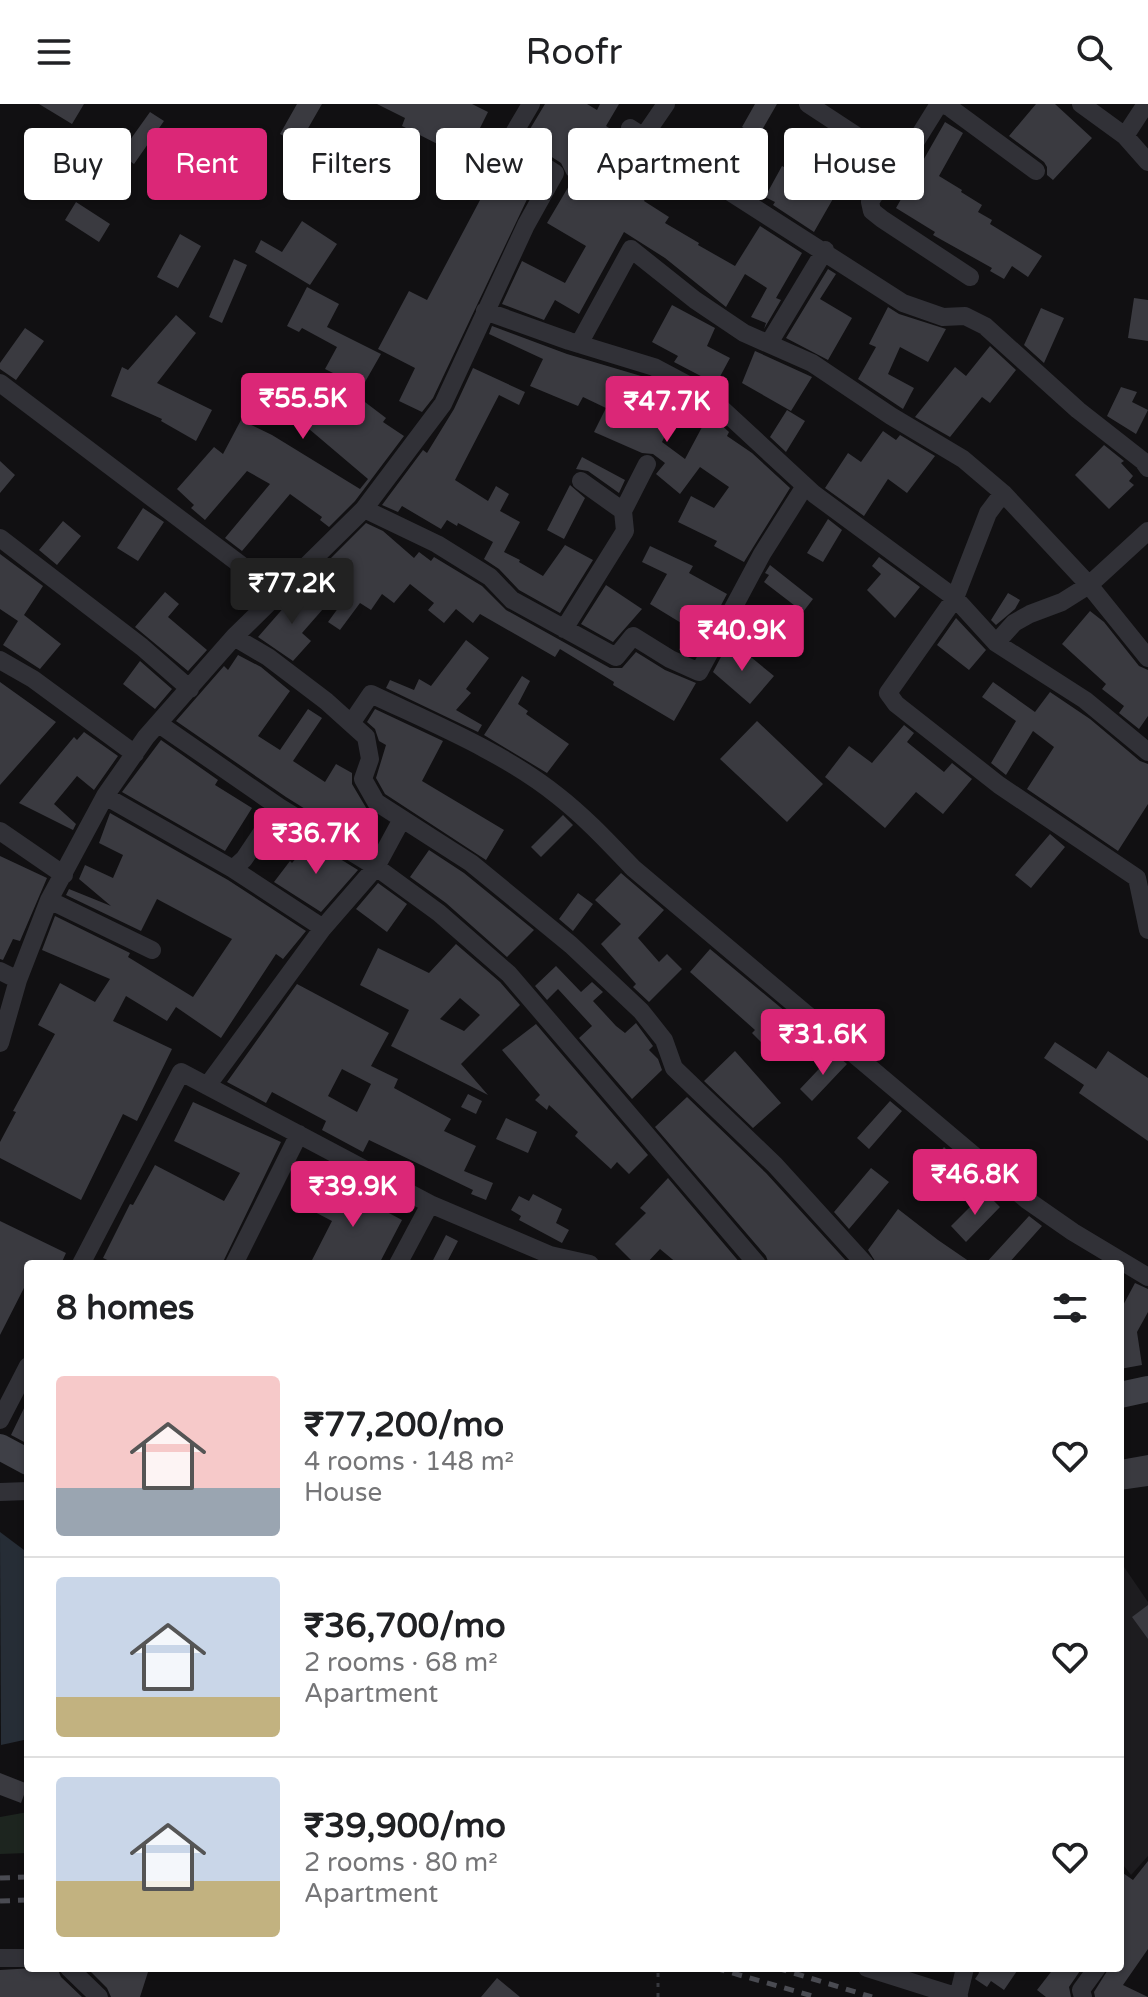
<!DOCTYPE html>
<meta charset="utf-8">
<style>
body{margin:0;font-family:"Varela Round",sans-serif;background:#f2f2f2;color:#202124;height:100vh;display:flex;flex-direction:column;font-size:30px;white-space:nowrap}
*{box-sizing:border-box;margin:0}
p{font-size:26px;color:#757577}
.icon{flex:none;width:44px;height:44px;fill:none;stroke:currentColor;stroke-width:2;stroke-linecap:round;stroke-linejoin:round}
.map{position:relative;flex:1;overflow:hidden}
.drawer{position:absolute;left:24px;top:1156px;width:1100px;height:712px;display:flex;flex-direction:column;background:#fff;border-radius:8px;box-shadow:0 2px 6px #0004}
.drawer>*{flex:none}
.hud{position:absolute;left:24px;top:24px;width:1100px;height:72px;display:flex;gap:16px}
.price{position:absolute;translate:-50% -68px;padding:0 18px;border-radius:8px;background:#db2777;color:#fff;font-size:26px;line-height:52px;filter:drop-shadow(0 2px 4px #0008)}
.price::after{content:'';position:absolute;left:50%;top:48px;width:24px;height:18px;margin-left:-12px;background:inherit;clip-path:polygon(0 0,100% 0,50% 100%)}
.price.active{background:#222;color:#fff}
ul{padding:0;list-style:none}
li{display:flex;align-items:center;gap:24px;height:200px;padding:0 32px}
li+li{border-top:2px solid #e0e0e0}
li span{display:grid;place-items:center;flex:none;width:224px;height:160px;border-radius:8px;color:#555}
li>.icon{margin-inline-start:auto}
span .icon{width:96px;height:96px;fill:#fffc;stroke-width:1}
li b{font-size:34px}
h2{display:flex;justify-content:space-between;align-items:center;height:96px;padding:0 32px;font-size:34px}
.tag{padding:0 28px;border-radius:8px;background:#fff;box-shadow:0 2px 6px #0004;font-size:28px;line-height:72px}
.tag.active{background:#db2777;color:#fff}
header{display:flex;justify-content:space-between;align-items:center;height:104px;padding:0 32px;background:#fff;font-size:36px;font-weight:600}
.map>svg:first-child{display:block}
.built{fill:#1d1c1f}
.green{fill:#1d251f}
.water{fill:#262d36}
.building{fill:#3a3a40;fill-rule:evenodd}
.lines{fill:none;stroke-linecap:round;stroke-linejoin:round}
.path{stroke:#37383e;stroke-width:3;stroke-dasharray:4 6;stroke-linecap:butt}
.street{stroke:#313137;stroke-width:18}
.secondary{stroke:#3f4047;stroke-width:26}
.rail{stroke:#4a4b52;stroke-width:5;stroke-dasharray:10 8;stroke-linecap:butt}
</style>
<header><svg class="icon" aria-label="menu" viewBox="0 0 24 24"><path d="M4 6h16M4 12h16M4 18h16"/></svg>Roofr<svg class="icon" aria-label="search" viewBox="0 0 24 24"><circle cx="10" cy="10" r="6"/><path d="M15 15l6 6"/></svg></header>
<div class="map">
<svg width="1148" height="1893" viewBox="0 0 1148 1893">
<rect width="100%" height="100%" fill="#111012"/>
<path class="built" d="M1120,1457L1148,1498V1752L1131,1771L1120,1757Z"/>
<path class="green" d="M28,1708V1749L0,1750V1713Z"/>
<path class="water" d="M0,1428L28,1449V1632L24,1636L1,1641Z"/>
<path class="building" d="M39,0H84L72,20Z
M297,0H322L299,40L280,30Z
M377,0H472L488,8L465,54L402,22L405,14Z
M545,0H587L597,6L600,0H619L606,22L664,60L644,97L669,113L665,119L699,139L698,141L735,162L760,122L802,149L776,194L781,196L764,225L766,219L751,213L767,184L745,170L726,203L665,154L624,128L579,210L555,196L544,216L502,200L522,157L565,179L586,142L547,119L573,75L567,71L561,59L524,35Z
M755,0H777L758,33L742,23Z
M1036,0H1055L1092,34L1053,76L1047,71V63L1044,58L1009,32Z
M150,8L164,17L134,60L120,50Z
M945,18L963,29L939,72L962,86L961,88L982,101L978,108L992,116L990,120L1042,152L1028,173L1012,162L1004,175L990,167L992,164L933,131L935,128L896,104Z
M831,30L848,40L823,87L834,93L814,128L773,101L775,98L765,93L782,62L807,75Z
M385,35L398,42L374,86L361,79Z
M745,35L761,44L741,80L725,71L726,68L709,60L716,44L735,52Z
M505,51L538,72L433,294L422,308L399,297L415,264L378,245L409,187L427,196L497,64L492,61L495,55Z
M76,98L110,120L99,138L65,116Z
M302,117L337,140L310,181L255,148L261,136L282,148Z
M180,130L201,142L178,184L157,173Z
M234,155L247,161L222,219L209,213Z
M828,165L836,170L820,195L852,214L828,256L786,234Z
M307,183L339,200L327,223L381,250L357,292L386,314L383,318L404,332L355,397L329,423L320,416L322,413L290,390L242,447L225,434L270,380L247,367L205,416L191,404L194,401L177,385L214,343L223,350L241,316L272,331L360,385L368,375L302,319L341,273L325,265L337,243L302,224L299,228L287,222Z
M1134,194L1148,196V237L1128,234Z
M672,201L715,224L707,242L730,254L716,280L674,258L678,252L652,238Z
M888,203L899,210L946,225L928,258L900,243L888,270L914,284L903,305L858,275L876,243L869,240Z
M1041,204L1064,214L1044,259L1024,241Z
M176,211L196,229L157,279L212,306L196,337L161,317L162,315L111,292L122,263L128,266Z
M492,222L567,250L641,272L679,290L668,312L673,315L662,338L685,355L709,310L729,328L727,332L752,349L790,384L744,458L714,442L717,437L678,418L691,392L714,404L729,383L700,363L680,390L656,370L665,359L653,350L642,349L594,328L606,304L583,293L578,302L530,282L543,255L489,230Z
M25,224L44,237L16,276L0,265V259Z
M990,242L1016,266L990,299L982,293L950,333L915,313L955,263L966,272Z
M755,247L812,273L791,307L742,279Z
M473,264L525,288L519,301L499,291L455,376L488,397L496,382L509,390L500,407L520,418L504,448L520,456L519,458L543,472L565,441L593,456L560,509L519,486L499,465L484,455L493,438L458,419L457,422L447,416L441,425L402,402L398,408L382,401L423,346L427,349L454,305Z
M1121,283L1137,288L1132,298L1148,306L1136,330L1107,312Z
M787,306L805,317L786,348L770,333Z
M883,327L896,336L900,331L935,352L907,389L888,375L864,412L825,384L848,349L861,358Z
M1104,341L1124,357L1121,359L1133,372L1129,377L1134,381L1109,405L1075,371Z
M582,353L625,376L619,389L588,367L576,365Z
M0,357L15,371L0,389Z
M570,381L585,394L564,435L547,426Z
M143,404L164,418L138,457L117,444Z
M828,415L842,426L823,458L807,449Z
M63,417L81,432L57,461L39,446Z
M366,419L383,427L414,454L419,448L431,457L434,453L482,482L506,506L610,564H622L636,548L665,566L696,579L674,617L613,581L614,578L560,545L555,553L480,510L473,519L456,505L444,519L428,506L434,499L410,480L394,499L382,490L371,506L360,499L340,526L328,518L352,485L321,464Z
M650,442L693,462L689,469L727,490L694,552L679,546L691,525L650,500L667,470L642,458Z
M0,450L43,482L24,511L61,540L40,565L3,541L18,517L0,505Z
M879,453L920,483L895,514L867,486L881,470L872,462Z
M770,461L813,495L803,508L764,478L769,471L765,469Z
M606,481L642,505L613,538L581,520Z
M300,485L323,505L302,529L311,537L293,557L258,533Z
M165,488L179,500L168,513L207,546L188,567L135,523Z
M1008,489L1020,496L1015,505L996,521L991,516Z
M1090,507L1104,518L1139,562L1148,566V612L1139,625L1119,609L1124,602L1102,585L1106,580L1062,540Z
M956,514L986,546L969,566L937,541Z
M466,536L489,554L466,585L471,589L456,606L482,621L478,628L386,584L390,576L414,586L419,575L431,582Z
M730,536L774,572L750,600L713,568Z
M238,551L261,563L290,587L258,632L280,646L308,605L322,614L293,657L325,678L336,660L352,669V680L368,707L353,735L286,693L176,617L224,562L228,566Z
M140,557L172,585L155,605L123,580Z
M522,572L530,577L518,600L528,607L526,610L569,640L547,669L484,631Z
M0,578L56,618L0,681Z
M993,578L1035,608L1050,588L1090,615L1140,657L1148,660V700L1118,747L1027,685L1054,643L1033,627L1006,671L991,659L1016,617L982,593Z
M375,605L443,637L422,677L504,726L486,756L385,690L376,674L386,641L379,637L375,625L367,618Z
M757,617L823,680L787,718L720,655Z
M904,621L914,629L907,638L944,668L952,659L972,675L943,710L916,688L885,724L825,673L849,642L872,659Z
M84,628L118,652L94,686L77,672L54,700L76,720L73,726L19,699L74,633L77,636Z
M161,636L218,676L215,681L252,704L225,747L122,688Z
M110,709L228,776L306,827L283,855L276,850L221,934L176,903L167,917L126,892L113,917L172,945L137,1017L123,1010L81,1096L0,1054V1038L16,1008L13,1007L55,930L38,921L60,879L95,898L110,875L42,846L55,812L130,849L128,853L193,893L232,835L157,795L141,827L66,791L69,785L111,802L79,775L85,761L113,774L123,751L99,739Z
M563,711L573,721L541,753L531,743Z
M1050,730L1065,743L1031,784L1015,771Z
M311,737L358,766L321,808L274,778L290,757L292,759Z
M429,746L464,769L534,826L507,853L446,799L410,773Z
M0,752L47,774L20,837L13,835L3,856L0,855Z
M621,769L664,806L638,834L659,858L667,850L682,865L649,898L633,883L636,880L601,840L621,820L595,796Z
M378,779L407,800L387,828L356,805Z
M578,789L593,800L573,827L559,815Z
M456,840L500,878L520,901L461,960L488,991L391,942L409,906L360,881L378,844L429,869ZM460,894L480,911L464,927L440,915Z
M710,845L792,913L765,942L752,929L755,926L690,868Z
M556,862L581,888L592,878L603,888L593,897L616,922L625,929L636,919L653,942L649,946L658,955L662,966L632,995L579,934L592,922L558,885L547,896L535,882Z
M297,880L389,929L371,962L398,975L394,984L451,1015L444,1027L476,1042L464,1067L493,1079L486,1096L471,1090L473,1086L369,1036L363,1048L322,1026L326,1017L272,988L266,999L227,978ZM342,965L371,980L357,1008L328,992Z
M536,920L648,1051L629,1070L617,1058L611,1065L575,1032L578,1028L549,1001L547,1006L535,996L540,991L502,946Z
M1055,938L1096,965L1108,947L1148,974V1037L1079,989L1084,981L1044,954Z
M735,947L781,999L753,1024L704,977Z
M834,949L847,960L812,997L800,985Z
M468,990L482,997L476,1010L461,1003Z
M687,993L766,1069L849,1160H769L766,1152L655,1023Z
M890,997L902,1007L869,1045L857,1034Z
M193,998L281,1038L222,1160H116L103,1154L130,1100L133,1101L155,1061L224,1097L240,1069L174,1037Z
M506,1014L537,1028L528,1049L496,1035Z
M944,1043L954,1053L923,1085L917,1079Z
M871,1064L889,1078L849,1125L834,1108Z
M668,1074L741,1160H678L660,1145L646,1160H635L615,1140L646,1109L640,1104Z
M327,1076L402,1116L379,1160H310L332,1117L311,1106Z
M985,1088L1000,1103L966,1138L951,1122Z
M533,1090L562,1105L556,1119L569,1126L562,1139L519,1116L521,1112L511,1106L519,1092L529,1097Z
M898,1105L938,1136L973,1160H877L868,1146Z
M1029,1112L1042,1122L1008,1160H985Z
M0,1117L66,1149L61,1160H28V1176L0,1231Z
M446,1131L458,1137L446,1160H431Z
M1135,1179L1148,1185V1208L1137,1228L1142,1261L1120,1265V1207Z
M28,1296V1340L11,1331Z
M1148,1351V1382L1120,1386V1356Z
M1148,1501V1535L1132,1513Z
M0,1669L28,1680L21,1699L0,1691Z
M1148,1757V1845L1123,1881L1148,1893H1095L1094,1888L1109,1864H1120V1767L1133,1776Z
M34,1864H57L61,1873L82,1893H0V1866Z
M92,1864H134L148,1868L140,1893H111L107,1884L91,1868Z
M977,1864H1019L1004,1886L991,1877L987,1883L975,1875L979,1869Z
M1054,1864H1082L1069,1883L1071,1893H1046L1037,1886Z
M497,1874L520,1893H481Z"/>
<g class="lines">
<path class="path" d="M658,1893V1864"/>
<path class="street" d="M808,0L901,61
M939,0L901,61L878,85L870,98L872,107L882,115L970,173
M940,0L949,3L1036,67
M1081,0L1125,32L1148,58
M630,24L903,199L943,213L965,212L985,222L1078,306L1143,357L1148,364
M644,32L666,0
M1125,32L1146,0
M470,71C480,54 486,40 508,39L531,0
M485,207L569,237L654,263L686,280L721,304L814,390L955,494L996,539L1085,596L1148,648
M769,239L825,146
M579,240L631,145L695,196L744,229L812,259L891,312L963,355L1003,389L1089,481L1148,554
M0,279L278,489
M581,377L623,407
M1003,389L988,409L955,494L888,589L896,600L999,681L1137,774L1148,826
M364,405L437,440L490,473L512,496L616,553L633,532L670,555L699,568L762,450L805,382
M0,434L142,543L190,585
M564,525L625,427L623,407L647,360
M234,533L268,553L326,597L366,633L370,655L363,675L376,698L471,759L571,841L641,907L664,936L674,964L775,1061L865,1160
M996,539L1014,519L1030,510L1062,498L1089,481L1148,427
M0,556L33,575L135,650
M352,618L371,590C434,620 503,648 558,692C586,714 609,739 633,764L1027,1096L1073,1128L1148,1173
M159,620L279,703L376,763L439,809L509,870L757,1160
M105,692L233,765L323,824
M0,727L64,771
M233,765L244,755L279,703
M49,796L152,846
M0,867L18,876
M0,939L18,876L49,796L105,692L146,633L234,533L364,405L443,300L526,121L555,69L508,39
M207,982L323,824L376,763L402,715
M81,1160L181,968L430,1100L550,1151L590,1160
M234,1160L299,1030
M398,1160L430,1100
M0,1316L28,1262
M0,1388L28,1387
M0,1854H28
M69,1864L99,1893
M867,1864L959,1893
M958,1893L965,1864
M1083,1893L1081,1886L1097,1864"/>
<path class="secondary" d="M1120,1291L1148,1285
M0,1343L28,1358"/>
<path class="rail" d="M0,1774L28,1773
M0,1797L28,1796
M715,1864L816,1893
M777,1864L872,1893"/>
</g>
</svg>
<b class="price" style="left:303px;top:337px">₹55.5K</b>
<b class="price" style="left:667px;top:340px">₹47.7K</b>
<b class="price active" style="left:292px;top:522px">₹77.2K</b>
<b class="price" style="left:742px;top:569px">₹40.9K</b>
<b class="price" style="left:316px;top:772px">₹36.7K</b>
<b class="price" style="left:823px;top:973px">₹31.6K</b>
<b class="price" style="left:975px;top:1113px">₹46.8K</b>
<b class="price" style="left:353px;top:1125px">₹39.9K</b>
<div class="hud">
<a class="tag">Buy</a>
<a class="tag active">Rent</a>
<a class="tag">Filters</a>
<a class="tag">New</a>
<a class="tag">Apartment</a>
<a class="tag">House</a>
</div>
<section class="drawer">
<h2>8 homes<svg class="icon" aria-label="filters" viewBox="0 0 24 24"><path d="M4 7h16M4 17h16"/><circle cx="9" cy="7" r="2"/><circle cx="15" cy="17" r="2"/></svg></h2>
<ul>
<li><span style="background:linear-gradient(#f6c9c9 70%,#9aa5b1 0)"><svg class="icon" aria-label="home" viewBox="0 0 24 24"><path d="M3 11l9-7 9 7M6 9v11h12V9"/></svg></span><div><b>₹77,200/mo</b><p>4 rooms · 148 m²</p><p>House</p></div><svg class="icon" aria-label="heart" viewBox="0 0 24 24"><path d="M12 20l-8-8c-3-5 5-10 8-4 3-6 11-1 8 4z"/></svg></li>
<li><span style="background:linear-gradient(#c9d6e8 75%,#c2b280 0)"><svg class="icon" aria-label="home" viewBox="0 0 24 24"><path d="M3 11l9-7 9 7M6 9v11h12V9"/></svg></span><div><b>₹36,700/mo</b><p>2 rooms · 68 m²</p><p>Apartment</p></div><svg class="icon" aria-label="heart" viewBox="0 0 24 24"><path d="M12 20l-8-8c-3-5 5-10 8-4 3-6 11-1 8 4z"/></svg></li>
<li><span style="background:linear-gradient(#c9d6e8 65%,#c2b280 0)"><svg class="icon" aria-label="home" viewBox="0 0 24 24"><path d="M3 11l9-7 9 7M6 9v11h12V9"/></svg></span><div><b>₹39,900/mo</b><p>2 rooms · 80 m²</p><p>Apartment</p></div><svg class="icon" aria-label="heart" viewBox="0 0 24 24"><path d="M12 20l-8-8c-3-5 5-10 8-4 3-6 11-1 8 4z"/></svg></li>
</ul>
</section>
</div>
